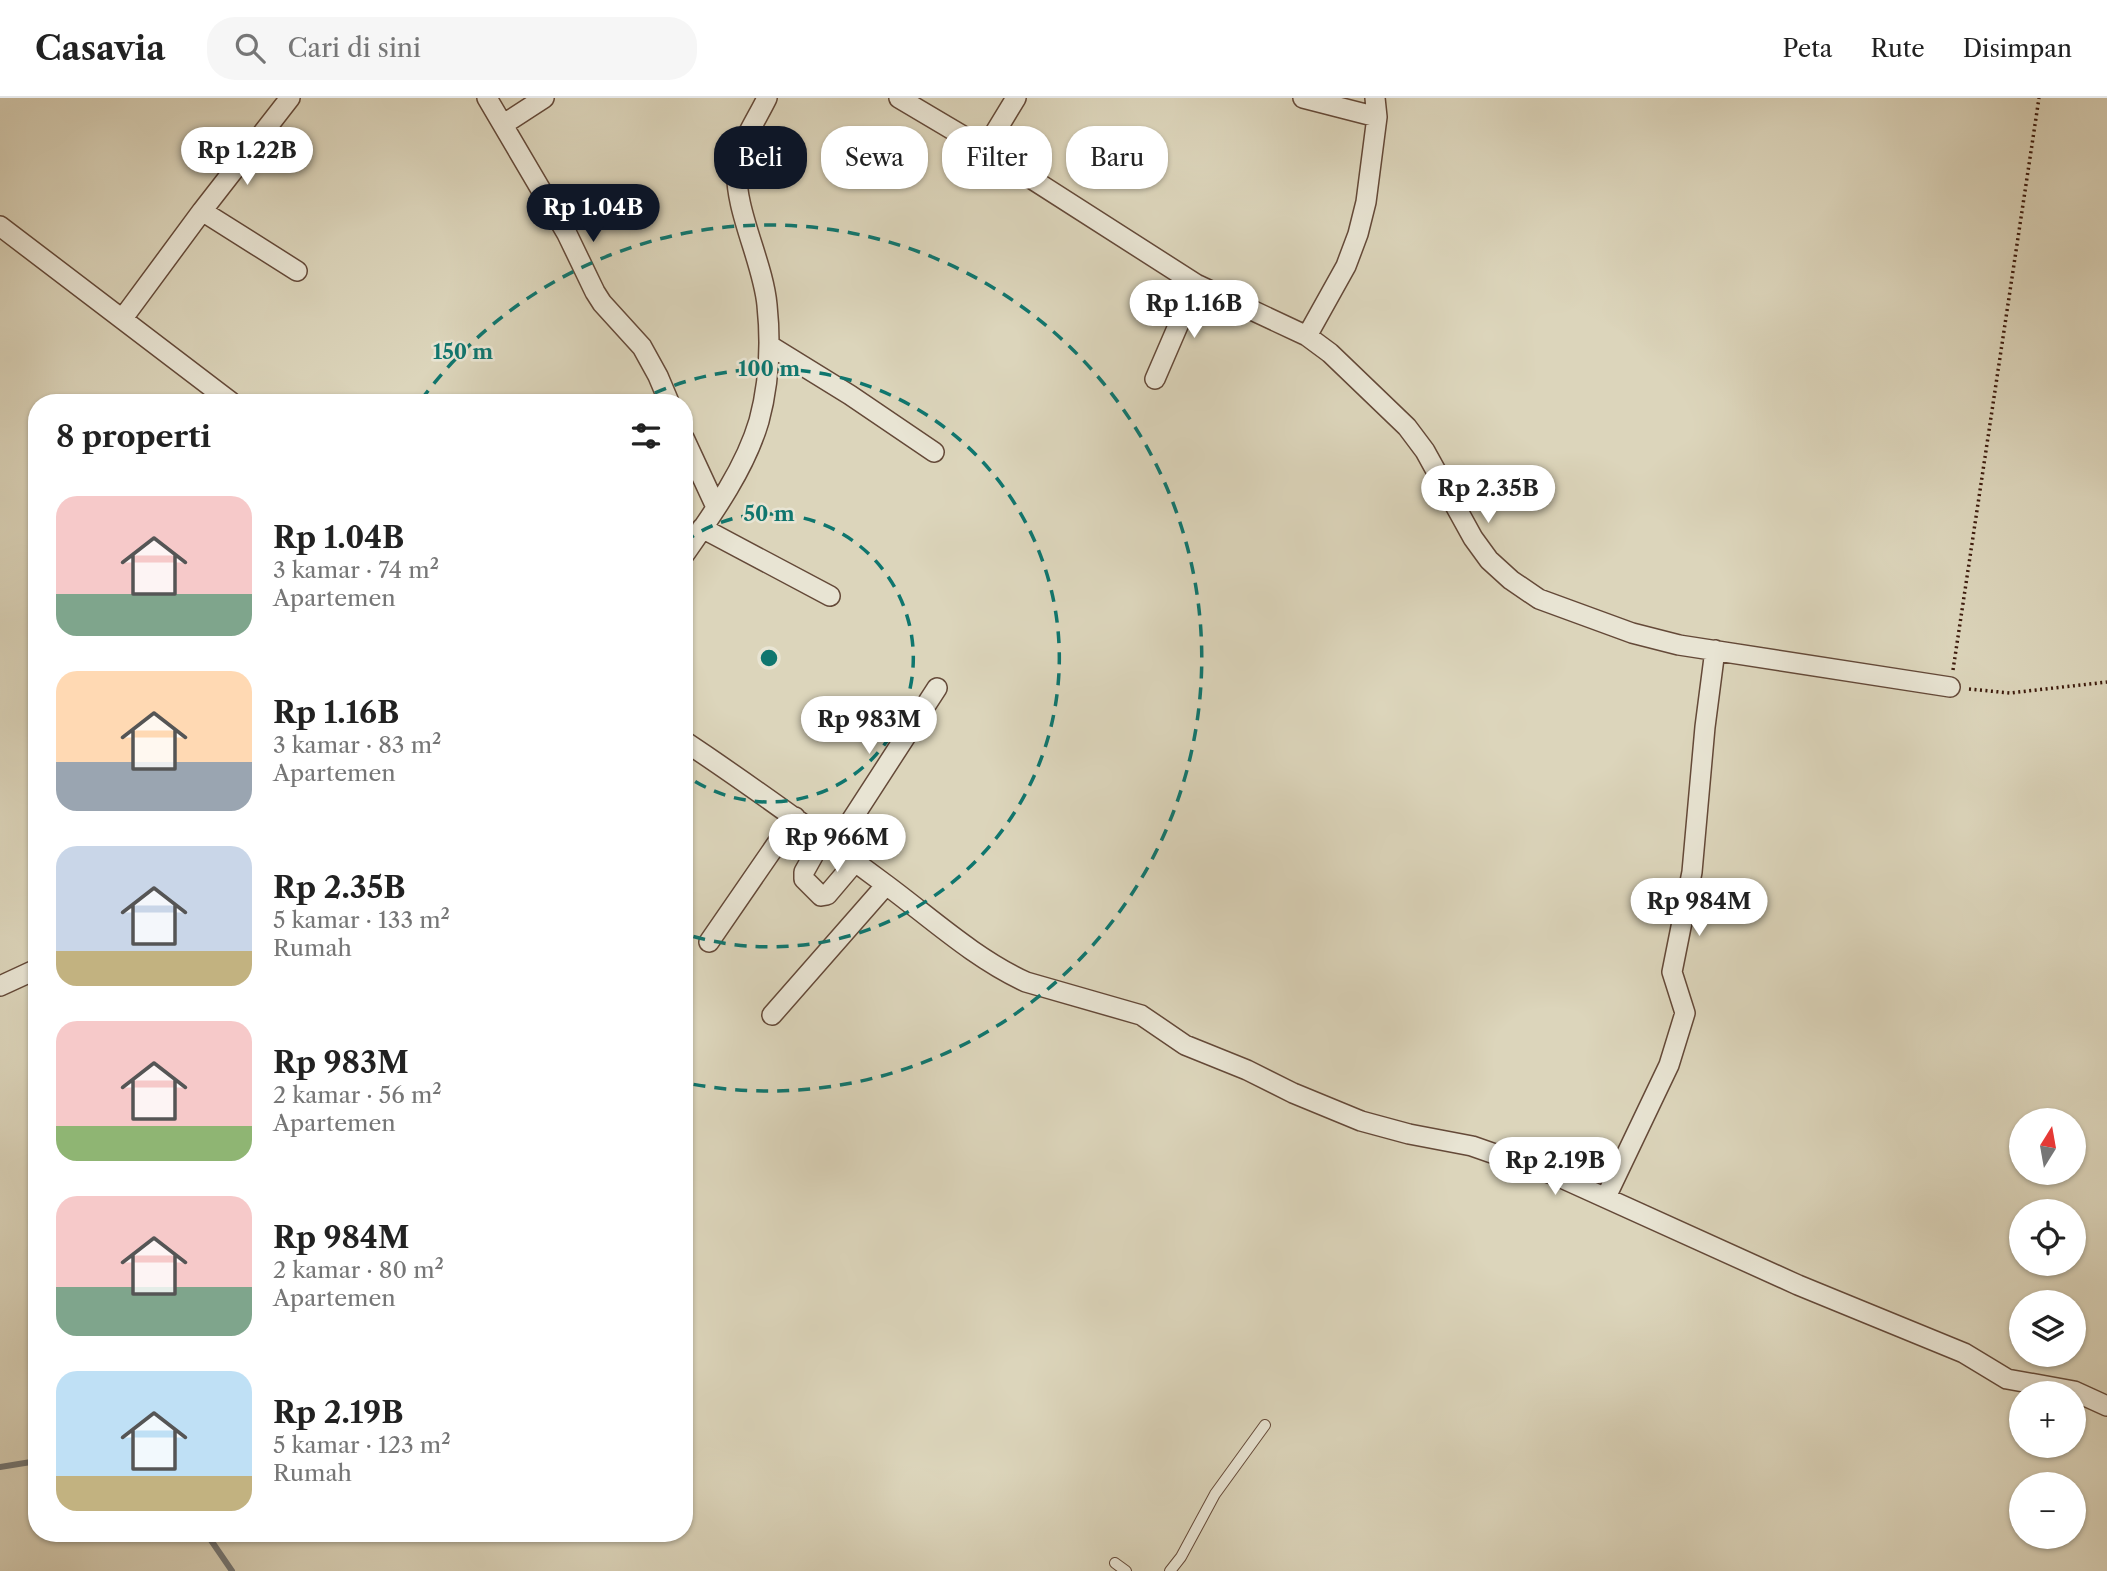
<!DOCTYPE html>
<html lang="id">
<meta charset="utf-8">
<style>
body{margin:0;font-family:"Libre Caslon Text",serif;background:#f6f6f6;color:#222;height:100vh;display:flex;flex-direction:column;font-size:26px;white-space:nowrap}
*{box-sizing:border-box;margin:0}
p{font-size:23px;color:#767676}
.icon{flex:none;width:38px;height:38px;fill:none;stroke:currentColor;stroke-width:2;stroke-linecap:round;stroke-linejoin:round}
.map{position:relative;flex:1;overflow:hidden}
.details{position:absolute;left:28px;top:296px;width:665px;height:1148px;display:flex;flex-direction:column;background:#fff;border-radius:28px;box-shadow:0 2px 5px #0004}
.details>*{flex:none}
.guide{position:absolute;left:714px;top:28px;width:665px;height:63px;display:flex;gap:14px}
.needle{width:46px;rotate:11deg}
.buttons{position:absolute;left:2009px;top:1010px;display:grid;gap:14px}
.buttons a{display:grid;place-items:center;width:77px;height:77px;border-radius:50%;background:#fff;box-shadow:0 2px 5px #0004;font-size:35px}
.price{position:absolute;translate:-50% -60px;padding:0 16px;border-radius:24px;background:#fff;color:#222;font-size:23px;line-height:46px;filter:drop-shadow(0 2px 4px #0008)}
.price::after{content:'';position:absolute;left:50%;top:42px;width:21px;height:16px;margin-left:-10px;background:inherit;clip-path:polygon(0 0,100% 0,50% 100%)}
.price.selected{background:#111827;color:#fff}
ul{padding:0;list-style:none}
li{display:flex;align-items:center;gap:21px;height:175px;padding:0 28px}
li span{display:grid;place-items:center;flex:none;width:196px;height:140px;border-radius:21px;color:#555}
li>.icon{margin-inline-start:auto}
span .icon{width:84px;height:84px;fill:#fffc;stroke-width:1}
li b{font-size:30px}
h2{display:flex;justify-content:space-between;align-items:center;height:84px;padding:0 28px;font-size:30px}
.tag{padding:0 24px;border-radius:28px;background:#fff;box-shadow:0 2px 5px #0004;font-size:24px;line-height:63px}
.tag.selected{background:#111827;color:#fff}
header{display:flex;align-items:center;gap:42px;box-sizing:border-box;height:98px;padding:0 35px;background:#fff;border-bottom:2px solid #e0e0e0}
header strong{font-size:33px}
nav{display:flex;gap:38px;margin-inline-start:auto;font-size:24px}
.search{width:490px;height:63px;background:#f6f6f6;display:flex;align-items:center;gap:18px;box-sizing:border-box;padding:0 24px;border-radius:28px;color:#767676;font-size:26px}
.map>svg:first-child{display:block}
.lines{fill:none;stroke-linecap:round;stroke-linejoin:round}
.stream{stroke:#737776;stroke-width:6}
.lane-casing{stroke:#644938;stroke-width:12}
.street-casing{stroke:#644938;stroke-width:22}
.path{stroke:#3c1a0c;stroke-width:3.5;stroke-dasharray:2 3.5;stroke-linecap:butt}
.lane{stroke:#e8e4d3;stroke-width:10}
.street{stroke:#e8e4d3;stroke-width:19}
.ring{fill:none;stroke:#0f766e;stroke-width:3.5;stroke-dasharray:12 9}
.centre{fill:#0f766e;stroke:#e8e4d3;stroke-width:3.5}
.ring-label{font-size:21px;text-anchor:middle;font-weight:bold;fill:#0f766e;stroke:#e8e4d3;stroke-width:5;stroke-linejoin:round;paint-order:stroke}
</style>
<header>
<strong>Casavia</strong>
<div class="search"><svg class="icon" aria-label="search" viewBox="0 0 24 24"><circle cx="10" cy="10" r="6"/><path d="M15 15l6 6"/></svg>Cari di sini</div>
<nav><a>Peta</a><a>Rute</a><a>Disimpan</a></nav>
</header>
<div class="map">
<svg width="2107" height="1473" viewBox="0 0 2107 1473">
<rect width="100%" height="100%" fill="#dcd5bb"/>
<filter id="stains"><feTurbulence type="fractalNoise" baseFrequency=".00286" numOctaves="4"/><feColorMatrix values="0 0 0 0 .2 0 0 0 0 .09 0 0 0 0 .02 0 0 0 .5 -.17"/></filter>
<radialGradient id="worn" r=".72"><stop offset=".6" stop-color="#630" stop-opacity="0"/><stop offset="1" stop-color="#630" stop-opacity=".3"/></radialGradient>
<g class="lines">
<path class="stream" d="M0,1369L37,1363
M206,1435L232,1473"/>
<defs>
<path id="lane" d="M1115,1465L1126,1473
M1170,1473L1181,1459L1215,1396L1265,1327"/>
<path id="street" d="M487,0L567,136L595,194L602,205L642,249L658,278L669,304
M899,0L985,51L1196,186L1307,238
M1303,0L1377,19
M1375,0L1377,19L1366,104L1358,136L1346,168L1307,238L1330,255L1407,329L1425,353L1473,440L1489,462L1511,482L1539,501L1632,535L1679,547L1950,589
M504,26L544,0
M985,51L1016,0
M202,113L290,0
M0,128L231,304
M123,220L202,113L297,173
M769,247L850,297L934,354
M1155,281L1196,186
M684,340L716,409
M702,430L830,498
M684,457C712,417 745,371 759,323C769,286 771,245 767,207C763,163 733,110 737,67C739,47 758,19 767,0
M684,643C753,689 819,737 885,786C931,820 974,860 1026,884L1141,917L1185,947L1247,972L1293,995L1361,1023L1409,1036L1472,1048L1555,1077L1798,1187L1964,1255L2007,1281L2074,1293L2107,1308
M823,740L804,774V781L821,798L827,797L855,764
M834,749L937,590
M709,844L795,719
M0,888L37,871
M772,917L886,787
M1606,1099L1669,967L1685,915L1672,874L1692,774L1705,629L1715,552"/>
</defs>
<use href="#lane" class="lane-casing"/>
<use href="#street" class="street-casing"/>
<path class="path" d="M1953,572L2039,0
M1969,591L2010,595L2107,584"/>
<use href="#lane" class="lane"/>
<use href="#street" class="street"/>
</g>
<g class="ring">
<path d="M684 444A144 144 0 1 1 684 676"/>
<path d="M636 304A289 289 0 1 1 685 836"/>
<path d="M421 302A433 433 0 1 1 686 985"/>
</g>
<circle cx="769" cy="560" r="10" class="centre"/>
<g class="ring-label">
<text x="463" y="261">150 m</text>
<text x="769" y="278">100 m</text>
<text x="769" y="423">50 m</text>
</g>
<rect width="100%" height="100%" filter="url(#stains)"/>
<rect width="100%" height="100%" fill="url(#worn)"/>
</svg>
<div class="buttons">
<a><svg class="needle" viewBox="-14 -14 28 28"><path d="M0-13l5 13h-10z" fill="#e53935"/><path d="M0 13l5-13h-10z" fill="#767676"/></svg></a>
<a><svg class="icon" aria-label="locate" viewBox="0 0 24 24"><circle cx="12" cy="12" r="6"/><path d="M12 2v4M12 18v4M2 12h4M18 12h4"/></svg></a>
<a><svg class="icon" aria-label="layers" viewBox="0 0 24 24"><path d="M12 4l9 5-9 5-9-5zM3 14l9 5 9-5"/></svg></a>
<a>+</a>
<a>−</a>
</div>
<b class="price" style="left:247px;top:89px">Rp 1.22B</b>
<b class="price selected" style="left:593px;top:146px">Rp 1.04B</b>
<b class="price" style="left:1194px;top:242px">Rp 1.16B</b>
<b class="price" style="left:1488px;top:427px">Rp 2.35B</b>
<b class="price" style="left:869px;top:658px">Rp 983M</b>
<b class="price" style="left:837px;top:776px">Rp 966M</b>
<b class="price" style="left:1699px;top:840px">Rp 984M</b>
<b class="price" style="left:1555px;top:1099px">Rp 2.19B</b>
<div class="guide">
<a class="tag selected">Beli</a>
<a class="tag">Sewa</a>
<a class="tag">Filter</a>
<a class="tag">Baru</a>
</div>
<section class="details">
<h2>8 properti<svg class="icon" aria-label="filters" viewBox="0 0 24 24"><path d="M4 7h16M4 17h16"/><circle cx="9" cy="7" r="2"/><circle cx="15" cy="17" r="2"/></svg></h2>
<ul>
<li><span style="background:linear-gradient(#f6c9c9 70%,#7fa58c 0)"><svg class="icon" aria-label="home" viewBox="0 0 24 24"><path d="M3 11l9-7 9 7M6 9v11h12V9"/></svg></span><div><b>Rp 1.04B</b><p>3 kamar · 74 m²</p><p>Apartemen</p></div></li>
<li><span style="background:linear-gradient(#ffd9b3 65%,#9aa5b1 0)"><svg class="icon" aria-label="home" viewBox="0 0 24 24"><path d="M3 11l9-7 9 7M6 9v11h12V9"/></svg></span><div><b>Rp 1.16B</b><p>3 kamar · 83 m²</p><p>Apartemen</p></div></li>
<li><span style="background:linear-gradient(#c9d6e8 75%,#c2b280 0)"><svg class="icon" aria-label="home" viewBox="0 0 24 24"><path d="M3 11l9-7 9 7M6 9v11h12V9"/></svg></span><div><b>Rp 2.35B</b><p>5 kamar · 133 m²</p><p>Rumah</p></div></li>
<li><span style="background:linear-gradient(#f6c9c9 75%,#8fb573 0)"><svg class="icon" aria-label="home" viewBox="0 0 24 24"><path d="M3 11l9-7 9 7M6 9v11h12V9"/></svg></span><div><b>Rp 983M</b><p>2 kamar · 56 m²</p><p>Apartemen</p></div></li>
<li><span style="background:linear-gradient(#f6c9c9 65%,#7fa58c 0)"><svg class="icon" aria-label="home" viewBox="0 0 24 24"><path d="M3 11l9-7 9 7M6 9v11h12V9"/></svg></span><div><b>Rp 984M</b><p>2 kamar · 80 m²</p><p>Apartemen</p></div></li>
<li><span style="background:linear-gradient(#bfe0f5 75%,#c2b280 0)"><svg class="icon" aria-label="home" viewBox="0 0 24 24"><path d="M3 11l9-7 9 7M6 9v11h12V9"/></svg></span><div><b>Rp 2.19B</b><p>5 kamar · 123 m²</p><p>Rumah</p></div></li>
</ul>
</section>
</div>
